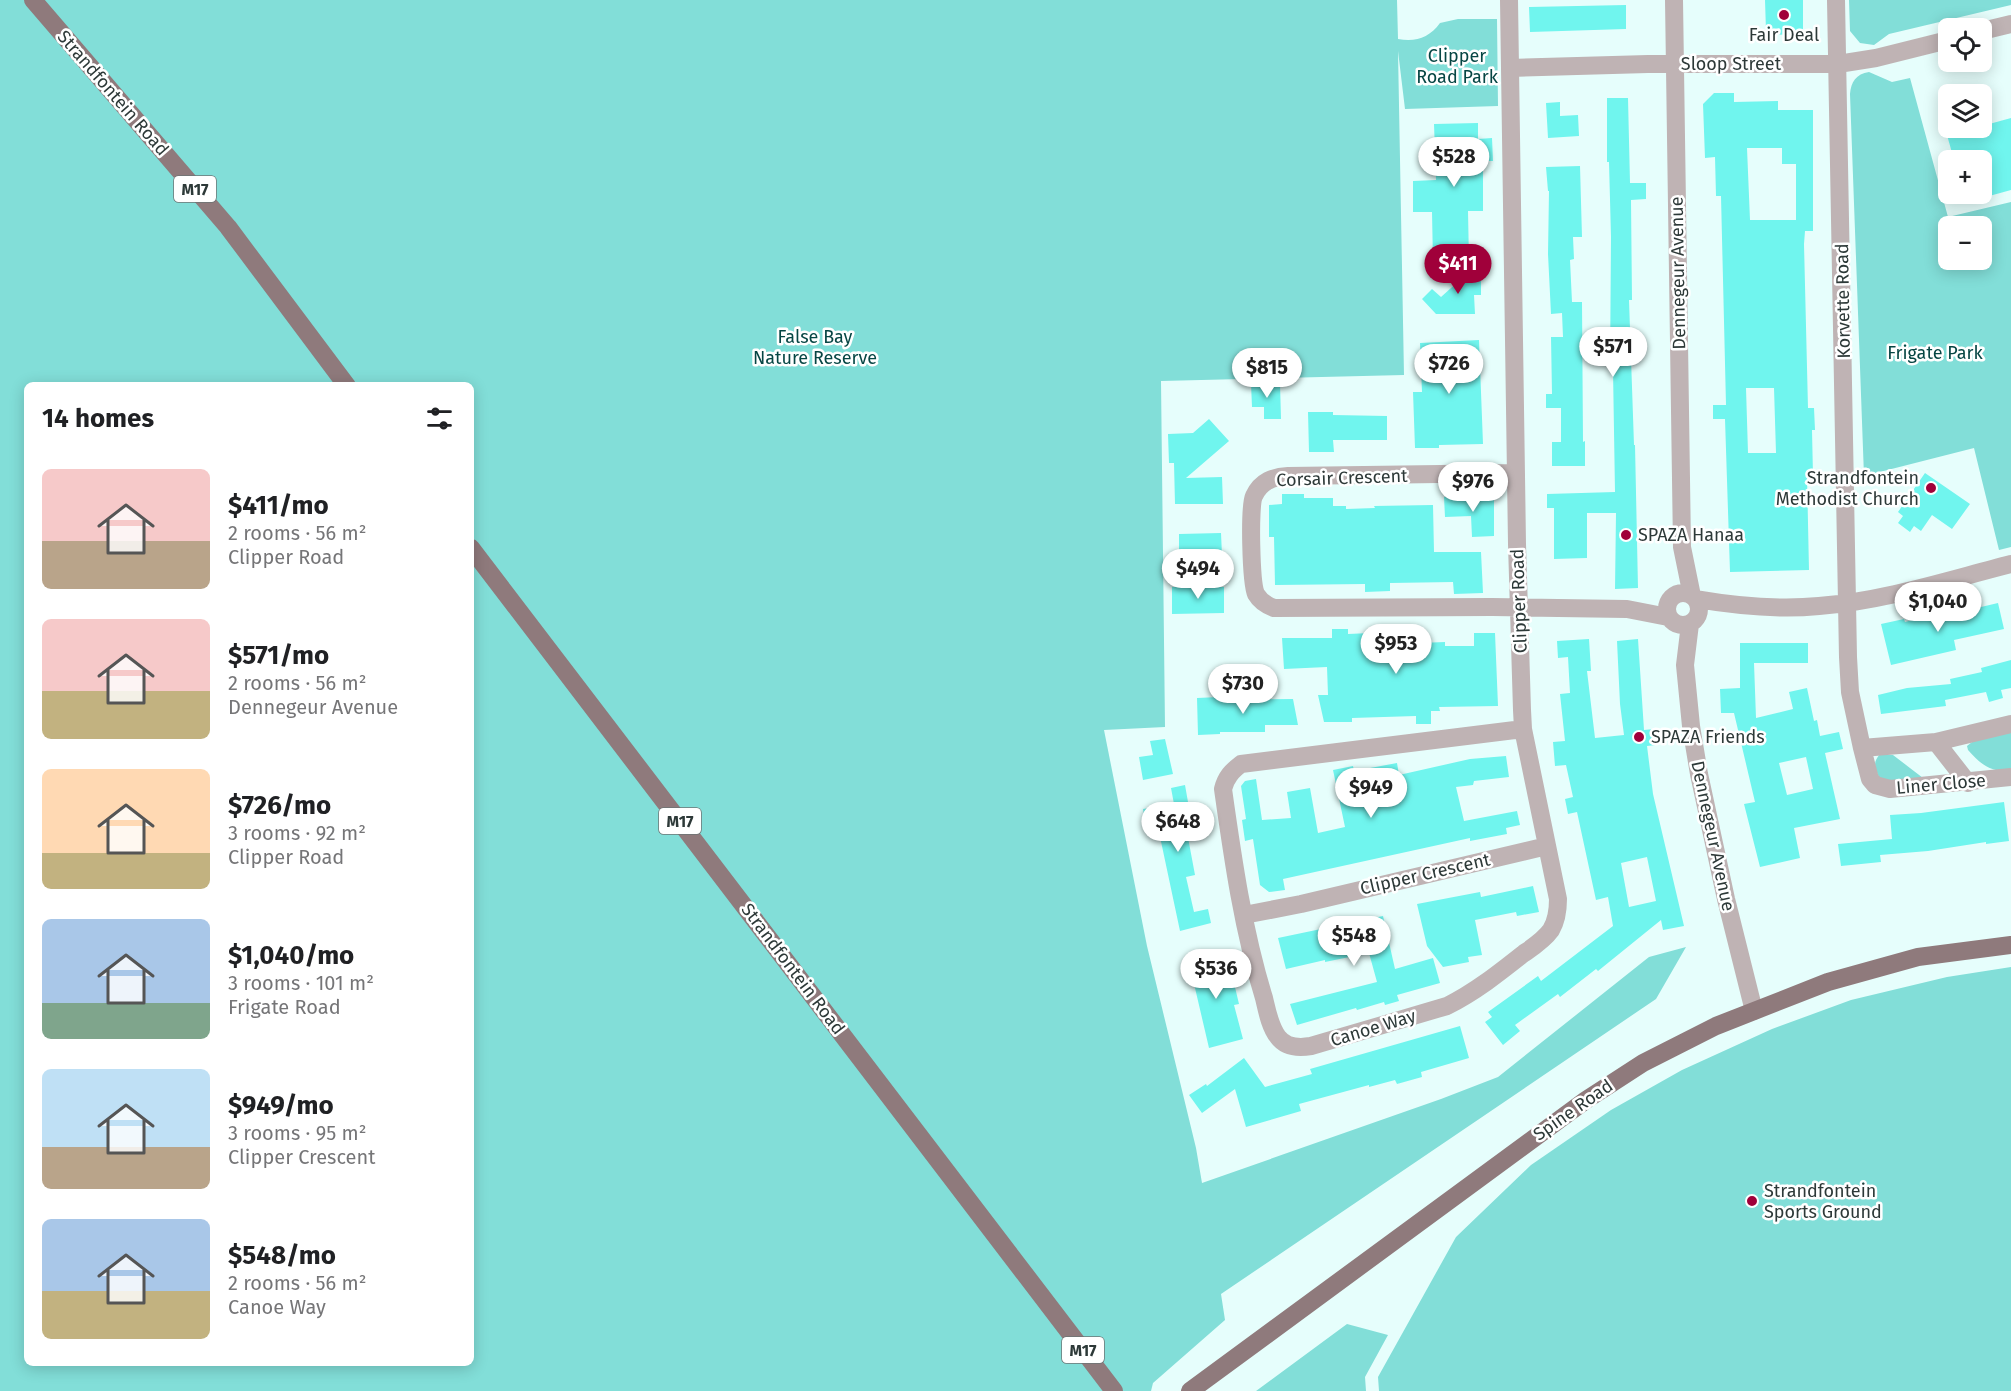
<!DOCTYPE html>
<meta charset="utf-8">
<style>
body{margin:0;font-family:"Fira Sans",sans-serif;background:#f6f6f6;color:#202124;height:100vh;display:flex;flex-direction:column;font-size:22px;white-space:nowrap}
*{box-sizing:border-box;margin:0}
p{font-size:20px;color:#757577}
.icon{flex:none;width:33px;height:33px;fill:none;stroke:currentColor;stroke-width:2;stroke-linecap:round;stroke-linejoin:round}
.map{position:relative;flex:1;overflow:hidden}
.side{position:absolute;left:24px;top:382px;width:450px;height:984px;display:flex;flex-direction:column;background:#fff;border-radius:9px;box-shadow:0 3px 15px #0003}
.side>*{flex:none}
.tools{position:absolute;left:1938px;top:18px;display:grid;gap:12px}
.tools a{display:grid;place-items:center;width:54px;height:54px;border-radius:9px;background:#fff;box-shadow:0 3px 15px #0003;font-size:30px}
.price{position:absolute;translate:-50% -51px;padding:0 14px;border-radius:21px;background:#fff;color:#222;font-size:20px;line-height:39px;filter:drop-shadow(0 2px 3px #0008)}
.price::after{content:'';position:absolute;left:50%;top:36px;width:18px;height:14px;margin-left:-9px;background:inherit;clip-path:polygon(0 0,100% 0,50% 100%)}
.price.selected{background:#a0003a;color:#fff}
ul{padding:0;list-style:none}
li{display:flex;align-items:center;gap:18px;height:150px;padding:0 18px}
li span{display:grid;place-items:center;flex:none;width:168px;height:120px;border-radius:9px;color:#555}
li>.icon{margin-inline-start:auto}
span .icon{width:72px;height:72px;fill:#fffc;stroke-width:1}
li b{font-size:26px}
h2{display:flex;justify-content:space-between;align-items:center;height:72px;padding:0 18px;font-size:26px}
.map>svg:first-child{display:block}
.green{fill:#82ded8;fill-rule:evenodd}
.building{fill:#70f5ee;fill-rule:evenodd}
.lines{fill:none;stroke-linecap:round;stroke-linejoin:round}
.minor{stroke:#bfb3b4;stroke-width:18}
.major{stroke:#8f7a7c;stroke-width:18}
.poi-dot{fill:#a0003a;stroke:#fff;stroke-width:2}
.labels{text-anchor:middle;stroke-width:5;stroke-linejoin:round;paint-order:stroke}
.shield{fill:#fff;stroke:#6c7474;stroke-width:1.5}
.shield-label{font-size:16px;font-weight:bold;fill:#2d3938}
.poi-label{font-size:18px;fill:#2d3938;stroke:#fff;text-anchor:start}
.park-label{font-size:18px;fill:#064644;stroke:#fff}
.street-label{font-size:18px;fill:#2d3938;stroke:#fff}
</style>
<div class="map">
<svg width="2011" height="1391" viewBox="0 0 2011 1391">
<rect width="100%" height="100%" fill="#e6fefc"/>
<path class="green" d="M0,0H1397L1398,39C1416,42 1429,38 1440,23L1458,19H1497L1498,106L1405,109L1398,51L1404,375L1161,381L1165,727L1104,730L1147,946L1196,1148L1202,1183L1441,1099L1498,1077L1649,957L1686,947L1656,999L1221,1294L1225,1320L1153,1383L1151,1391H0ZM27,386H471V1364H27Z
M1849,0H2011V5L1889,34L1874,45L1860,43L1850,31Z
M1869,72L1892,82L1910,78L1948,217L2011,202V547L1999,550L1974,448L1864,476L1850,94C1851,82 1856,74 1869,72ZM1948,226H1982V260H1948Z
M2011,730V772C1990,771 1982,766 1968,750L1967,746L1972,742Z
M1880,754L1893,755L1923,778L1906,783L1880,779C1875,769 1872,763 1880,754Z
M2011,967V1391H1379L1378,1377L1456,1237L1531,1165L1611,1110L1682,1070L1772,1029L1851,1000L1947,977Z
M1347,1324L1388,1335L1365,1377L1366,1391H1256Z"/>
<path class="building" d="M1765,0H1803V34L1772,35L1766,31Z
M1626,5V29L1530,32L1529,7Z
M1714,93H1734V102L1778,101V110H1813V231H1805L1804,244L1808,408H1814L1815,430H1812L1813,476H1807L1809,570L1730,572L1725,419H1713V405H1726L1721,196H1716L1715,157L1705,158L1703,104ZM1747,148H1782V164H1796V220H1750ZM1746,388H1774L1776,453H1748Z
M1607,98H1628L1630,183H1646V199L1631,200L1632,300H1629L1634,445H1635L1638,588L1615,589L1616,513H1587V558L1554,559V508H1547V494L1615,492L1613,370H1610L1611,237L1609,162H1607Z
M1560,102V116L1578,115L1579,136L1548,138L1546,103Z
M2011,118V190L1982,198V160H1954L1947,135L1982,128V126Z
M1478,123V139L1492,138L1493,161H1483V211H1468L1469,261L1433,262L1432,212H1413V181L1436,180L1434,124Z
M1580,166L1582,237H1573L1574,259L1570,260L1572,302H1582L1583,442L1585,441V466H1552V442H1561V408H1546V394H1552L1551,337H1563L1562,313L1551,314L1548,254L1549,191H1548L1546,167Z
M1481,261V295H1474L1475,314H1436L1422,299L1432,289L1441,297Z
M1479,340L1483,444L1439,445V448H1415L1413,392H1422L1420,343Z
M1251,383H1280L1281,419H1264V407H1252Z
M1308,412H1333V415L1387,416V440H1333L1334,452H1309Z
M1209,419L1229,441L1186,478L1222,477L1223,504H1175L1174,463H1169L1168,434L1193,433Z
M1925,473L1970,504L1952,529L1932,515L1921,531L1914,526L1910,532L1898,523L1903,516L1898,512Z
M1282,494H1304V498H1333V506H1346V509L1375,508L1374,506L1433,505L1434,552H1481L1483,593L1454,594L1453,582L1390,583V591L1365,592V584L1275,585L1274,537H1269V505L1282,504Z
M1444,497L1494,498V536L1472,537L1471,516L1445,517Z
M1221,533L1222,555L1179,556V534Z
M1172,587H1224V613L1172,614Z
M1998,603L2004,629L1954,640L1956,650L1891,665L1881,624L1904,619L1905,622L1946,611L1947,615Z
M1332,629H1348V634L1393,632L1394,644L1445,642V646H1474V633H1495L1498,706L1439,707L1440,711H1431V724H1416V716L1352,718V722H1324L1318,695H1328L1327,667L1284,669L1282,638H1332Z
M1589,639L1591,671H1587L1595,738L1624,735L1620,704L1617,641L1638,639L1644,730L1654,729L1656,745L1647,746L1653,794L1684,926L1663,930L1661,920L1598,971L1596,969L1560,997L1558,994L1515,1025L1520,1031L1503,1045L1485,1022L1492,1017L1488,1012L1538,976L1541,981L1613,926L1608,897L1596,900L1577,812L1568,814L1565,799L1573,797L1566,765L1555,766L1553,742L1565,741L1560,694L1570,693L1568,657L1558,658L1557,641ZM1647,857L1656,901L1629,907L1621,863Z
M1740,643H1808V663H1754L1756,718L1793,709L1789,692L1807,688L1814,721L1817,720L1820,736L1839,732L1843,749L1825,753L1840,819L1794,828L1800,858L1760,867L1744,804L1755,802L1734,713H1721L1720,689L1740,688ZM1806,757L1813,789L1787,795L1779,763Z
M2011,660V688L2001,690L2003,698L1989,702L1986,692L1945,700L1946,706L1881,714L1878,695L1907,688L1951,684L1950,679L1982,672L1981,668Z
M1219,697V700L1293,699L1298,725H1265V732H1220V734L1198,735L1197,698Z
M1165,739L1173,774L1143,780L1139,757L1153,755L1150,741Z
M1506,756L1509,777L1474,781L1473,785L1456,787L1464,821L1517,811L1520,825L1506,828L1507,834L1470,841V838L1283,879L1285,890L1269,892L1260,885L1253,839L1245,841L1242,820L1246,819L1241,786L1245,781L1256,779L1262,820L1291,818L1287,792L1310,788L1318,833L1345,827L1333,770L1353,766L1354,771L1397,763L1399,775L1470,759Z
M1185,785L1188,802H1192L1196,825L1186,827L1195,875L1186,877L1194,912L1208,909L1211,923L1180,931L1159,832L1147,834L1143,809L1174,804L1171,788Z
M2004,802L2009,841L1986,844V842L1928,851L1880,855L1881,862L1841,866L1838,844L1892,839L1890,815L1921,813Z
M1533,886L1539,912L1517,916L1516,912L1475,920L1482,955L1468,957L1469,962L1443,967L1427,946L1417,904L1480,892L1481,897Z
M1383,916L1395,969L1433,958L1440,983L1397,995L1399,1001L1385,1005L1384,1002L1357,1010L1356,1008L1297,1025L1290,1004L1377,982L1369,953L1325,962V960L1286,969L1278,938Z
M1217,952L1219,961L1223,960L1229,984L1234,983L1239,1004L1234,1005L1243,1039L1209,1048L1188,958Z
M1460,1026L1469,1058L1421,1072L1422,1077L1397,1084L1395,1080L1369,1087V1085L1299,1104L1301,1111L1246,1127L1235,1089L1202,1113L1189,1095L1206,1084L1207,1086L1244,1058L1265,1087L1312,1074L1310,1069Z"/>
<g class="lines">
<path class="minor" d="M1509,0L1517,544L1522,710L1523,729L1558,899C1558,910 1557,920 1551,930C1544,940 1533,947 1523,954C1499,973 1475,992 1447,1006L1311,1046C1299,1048 1286,1048 1278,1037C1270,1027 1267,1011 1264,998C1243,930 1233,860 1223,789C1226,777 1232,771 1241,764L1523,729
M1674,0L1682,547L1692,596
M1836,0L1848,657L1850,692L1862,748L1936,742L2011,724
M1982,31L2011,24
M1510,68L1648,64H1838L1876,58L1948,40
M1516,473L1288,476C1273,477 1261,481 1254,496C1249,506 1251,583 1256,594C1260,601 1266,605 1274,608L1492,607L1627,609L1668,617
M1667 609a16 16 0 1 1 32 0a16 16 0 1 1-32 0Z
M1696,599C1737,606 1777,610 1819,606C1884,601 1948,580 2011,564
M1690,624L1685,665L1691,726L1699,774L1726,899L1754,1011
M1936,742L1968,783
M1862,748L1870,779L1875,785L1890,789L2011,777
M1244,915L1301,904L1547,846"/>
<path class="major" d="M33,0L228,227L347,386
M471,548L1114,1391
M1190,1391L1586,1100L1643,1063L1716,1026L1828,982L1918,957L2011,945"/>
</g>
<g class="poi-dot">
<circle cx="1784" cy="15" r="6"/>
<circle cx="1931" cy="488" r="6"/>
<circle cx="1626" cy="535" r="6"/>
<circle cx="1639" cy="737" r="6"/>
<circle cx="1752" cy="1201" r="6"/>
</g>
<g class="labels">
<g class="shield">
<rect x="174" y="176" width="42" height="26" rx="4.5"/>
<rect x="659" y="808" width="42" height="26" rx="4.5"/>
<rect x="1062" y="1337" width="42" height="26" rx="4.5"/>
</g>
<g class="shield-label">
<text x="195" y="195">M17</text>
<text x="680" y="827">M17</text>
<text x="1083" y="1356">M17</text>
</g>
<g class="poi-label">
<text x="1784" y="41" text-anchor="middle">Fair Deal</text>
<text x="1919" y="484" text-anchor="end">Strandfontein<tspan x="1919" dy="21">Methodist Church</tspan></text>
<text x="1638" y="541">SPAZA Hanaa</text>
<text x="1651" y="743">SPAZA Friends</text>
<text x="1764" y="1197">Strandfontein<tspan x="1764" dy="21">Sports Ground</tspan></text>
</g>
<g class="park-label">
<text x="1457" y="62">Clipper<tspan x="1457" dy="21">Road Park</tspan></text>
<text x="815" y="343">False Bay<tspan x="815" dy="21">Nature Reserve</tspan></text>
<text x="1935" y="359">Frigate Park</text>
</g>
<g class="street-label">
<text x="1731" y="70">Sloop Street</text>
<text transform="translate(113 93) rotate(49)" y="6">Strandfontein Road</text>
<text transform="translate(1678 273) rotate(-91)" y="6">Dennegeur Avenue</text>
<text transform="translate(1843 301) rotate(-91)" y="6">Korvette Road</text>
<text transform="translate(1342 478) rotate(-2)" y="6">Corsair Crescent</text>
<text transform="translate(1519 601) rotate(-92)" y="6">Clipper Road</text>
<text transform="translate(1941 784) rotate(-5)" y="6">Liner Close</text>
<text transform="translate(1713 836) rotate(78)" y="6">Dennegeur Avenue</text>
<text transform="translate(1425 874) rotate(-13)" y="6">Clipper Crescent</text>
<text transform="translate(793 969) rotate(53)" y="6">Strandfontein Road</text>
<text transform="translate(1373 1028) rotate(-17)" y="6">Canoe Way</text>
<text transform="translate(1573 1110) rotate(-35)" y="6">Spine Road</text>
</g>
</g>
</svg>
<div class="tools">
<a><svg class="icon" aria-label="locate" viewBox="0 0 24 24"><circle cx="12" cy="12" r="6"/><path d="M12 2v4M12 18v4M2 12h4M18 12h4"/></svg></a>
<a><svg class="icon" aria-label="layers" viewBox="0 0 24 24"><path d="M12 4l9 5-9 5-9-5zM3 14l9 5 9-5"/></svg></a>
<a>+</a>
<a>−</a>
</div>
<b class="price" style="left:1454px;top:188px">$528</b>
<b class="price selected" style="left:1458px;top:295px">$411</b>
<b class="price" style="left:1613px;top:378px">$571</b>
<b class="price" style="left:1449px;top:395px">$726</b>
<b class="price" style="left:1267px;top:399px">$815</b>
<b class="price" style="left:1473px;top:513px">$976</b>
<b class="price" style="left:1198px;top:600px">$494</b>
<b class="price" style="left:1938px;top:633px">$1,040</b>
<b class="price" style="left:1396px;top:675px">$953</b>
<b class="price" style="left:1243px;top:715px">$730</b>
<b class="price" style="left:1371px;top:819px">$949</b>
<b class="price" style="left:1178px;top:853px">$648</b>
<b class="price" style="left:1354px;top:967px">$548</b>
<b class="price" style="left:1216px;top:1000px">$536</b>
<section class="side">
<h2>14 homes<svg class="icon" aria-label="filters" viewBox="0 0 24 24"><path d="M4 7h16M4 17h16"/><circle cx="9" cy="7" r="2"/><circle cx="15" cy="17" r="2"/></svg></h2>
<ul>
<li><span style="background:linear-gradient(#f6c9c9 60%,#b9a48a 0)"><svg class="icon" aria-label="home" viewBox="0 0 24 24"><path d="M3 11l9-7 9 7M6 9v11h12V9"/></svg></span><div><b>$411/mo</b><p>2 rooms · 56 m²</p><p>Clipper Road</p></div></li>
<li><span style="background:linear-gradient(#f6c9c9 60%,#c2b280 0)"><svg class="icon" aria-label="home" viewBox="0 0 24 24"><path d="M3 11l9-7 9 7M6 9v11h12V9"/></svg></span><div><b>$571/mo</b><p>2 rooms · 56 m²</p><p>Dennegeur Avenue</p></div></li>
<li><span style="background:linear-gradient(#ffd9b3 70%,#c2b280 0)"><svg class="icon" aria-label="home" viewBox="0 0 24 24"><path d="M3 11l9-7 9 7M6 9v11h12V9"/></svg></span><div><b>$726/mo</b><p>3 rooms · 92 m²</p><p>Clipper Road</p></div></li>
<li><span style="background:linear-gradient(#a9c7e8 70%,#7fa58c 0)"><svg class="icon" aria-label="home" viewBox="0 0 24 24"><path d="M3 11l9-7 9 7M6 9v11h12V9"/></svg></span><div><b>$1,040/mo</b><p>3 rooms · 101 m²</p><p>Frigate Road</p></div></li>
<li><span style="background:linear-gradient(#bfe0f5 65%,#b9a48a 0)"><svg class="icon" aria-label="home" viewBox="0 0 24 24"><path d="M3 11l9-7 9 7M6 9v11h12V9"/></svg></span><div><b>$949/mo</b><p>3 rooms · 95 m²</p><p>Clipper Crescent</p></div></li>
<li><span style="background:linear-gradient(#a9c7e8 60%,#c2b280 0)"><svg class="icon" aria-label="home" viewBox="0 0 24 24"><path d="M3 11l9-7 9 7M6 9v11h12V9"/></svg></span><div><b>$548/mo</b><p>2 rooms · 56 m²</p><p>Canoe Way</p></div></li>
</ul>
</section>
</div>
